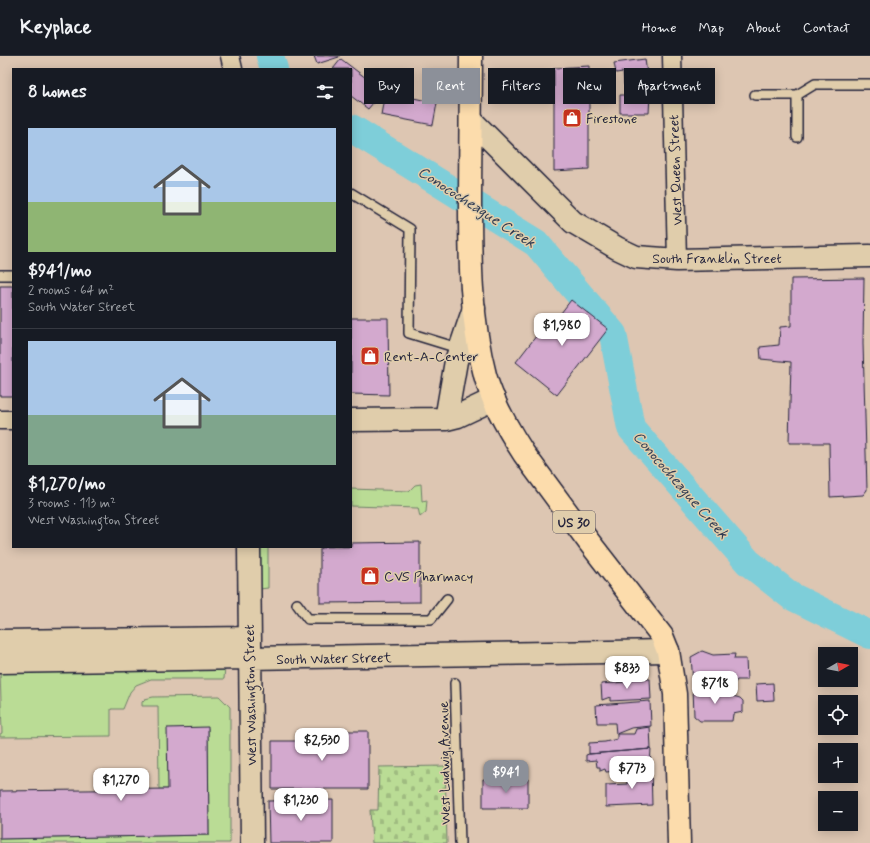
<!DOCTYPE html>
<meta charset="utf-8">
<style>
body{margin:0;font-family:Mynerve,sans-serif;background:#242831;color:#f1f3f6;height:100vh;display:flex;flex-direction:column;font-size:15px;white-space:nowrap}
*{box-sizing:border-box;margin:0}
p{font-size:13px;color:#9ea1a6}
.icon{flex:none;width:22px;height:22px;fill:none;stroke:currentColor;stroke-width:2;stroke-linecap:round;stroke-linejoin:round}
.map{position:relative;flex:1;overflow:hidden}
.side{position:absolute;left:12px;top:12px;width:340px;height:480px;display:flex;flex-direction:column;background:#171b24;border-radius:0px;box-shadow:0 2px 10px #0003}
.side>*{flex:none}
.top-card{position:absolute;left:364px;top:12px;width:380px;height:36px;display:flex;gap:8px}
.needle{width:26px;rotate:80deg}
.tools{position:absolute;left:818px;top:591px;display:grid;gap:8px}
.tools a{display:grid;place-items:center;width:40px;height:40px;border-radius:0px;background:#171b24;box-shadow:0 2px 10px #0003;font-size:20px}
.price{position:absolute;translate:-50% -34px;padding:0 9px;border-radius:8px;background:#fff;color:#222;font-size:13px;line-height:26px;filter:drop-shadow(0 1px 2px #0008)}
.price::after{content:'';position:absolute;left:50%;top:24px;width:12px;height:9px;margin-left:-6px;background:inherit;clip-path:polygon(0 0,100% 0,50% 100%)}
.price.on{background:#8c9099;color:#fff}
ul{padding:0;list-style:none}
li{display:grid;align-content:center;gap:8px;height:212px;padding:0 16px}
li+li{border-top:1px solid #363941}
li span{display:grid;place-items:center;height:124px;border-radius:0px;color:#555}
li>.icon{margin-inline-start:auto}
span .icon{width:72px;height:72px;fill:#fffc;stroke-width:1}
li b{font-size:17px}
h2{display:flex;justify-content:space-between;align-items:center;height:48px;padding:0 16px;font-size:17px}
.tag{padding:0 14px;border-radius:0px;background:#171b24;box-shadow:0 2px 10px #0003;font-size:14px;line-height:36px}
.tag.on{background:#8c9099;color:#fff}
header{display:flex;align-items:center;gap:24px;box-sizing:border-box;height:56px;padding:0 20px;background:#171b24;border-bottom:1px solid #363941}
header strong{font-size:19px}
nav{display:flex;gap:22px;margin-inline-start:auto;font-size:14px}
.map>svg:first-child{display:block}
.green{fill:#badc95;stroke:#6e7f68}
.cemetery{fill:url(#cemetery-stones);stroke:#6e7f68}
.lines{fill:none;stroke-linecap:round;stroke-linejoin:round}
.river{stroke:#7eced9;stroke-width:28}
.building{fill:#d3a9ce;stroke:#22223b}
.service-casing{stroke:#22223b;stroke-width:12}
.minor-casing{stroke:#22223b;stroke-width:21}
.tertiary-casing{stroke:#22223b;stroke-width:25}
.trunk-casing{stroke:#22223b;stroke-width:25}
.service{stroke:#e0cdab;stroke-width:9}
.minor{stroke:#e0cdab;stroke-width:18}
.tertiary{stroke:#e0cdab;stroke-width:22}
.trunk{stroke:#fcdcac;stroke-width:22}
.labels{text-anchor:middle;stroke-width:3;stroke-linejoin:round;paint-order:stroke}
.shield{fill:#e0cdab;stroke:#5b555d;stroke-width:1}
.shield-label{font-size:13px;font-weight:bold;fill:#22223b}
.poi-label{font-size:14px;fill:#22223b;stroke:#e0cdab;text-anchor:start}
.street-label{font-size:14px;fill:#22223b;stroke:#e0cdab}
.water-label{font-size:15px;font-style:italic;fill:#303c53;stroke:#e0cdab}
</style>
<header>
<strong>Keyplace</strong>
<nav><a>Home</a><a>Map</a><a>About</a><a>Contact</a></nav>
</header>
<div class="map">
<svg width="870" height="787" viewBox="0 0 870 787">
<defs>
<pattern id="cemetery-stones" width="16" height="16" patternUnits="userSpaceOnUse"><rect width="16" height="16" fill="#badc95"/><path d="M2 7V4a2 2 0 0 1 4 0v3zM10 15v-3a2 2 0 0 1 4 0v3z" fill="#a0bc81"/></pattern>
</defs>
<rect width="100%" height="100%" fill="#ddc6b2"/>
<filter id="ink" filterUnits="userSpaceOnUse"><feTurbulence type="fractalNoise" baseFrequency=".025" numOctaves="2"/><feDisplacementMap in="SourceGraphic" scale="8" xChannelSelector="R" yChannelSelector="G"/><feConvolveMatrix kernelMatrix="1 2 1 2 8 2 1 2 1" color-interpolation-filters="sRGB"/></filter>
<g filter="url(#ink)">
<path class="green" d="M421,428L422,445L427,444L426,456L420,461L418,452L351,450V433L409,435L415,429Z
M260,491H268V532L260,533Z
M225,611L224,623H151L136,629L130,636L123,653H111V680L0,681V678L2,677L0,616Z
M219,640L230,651V787H0V783L209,779L208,672L168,733H159L158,650H142V646L145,643L153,641Z"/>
<path class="cemetery" d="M445,710L447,787H372L370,754H378L379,711Z"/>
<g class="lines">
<path class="river" d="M270,0L274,13
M351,72L536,187L613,278L631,372L748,506L791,540L870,579"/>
</g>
<path class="building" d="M314,0H339V1L317,8Z
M341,3L383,35L368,53L351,40V13H333Z
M645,3L648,26L624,29L623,16L616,17L614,7Z
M589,10V113L554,115V12Z
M385,36L437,47L433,69L381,59Z
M620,39H650L649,57H620Z
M864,222L863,287L867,434L863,439L830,441L829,387H789L791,306L761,303L760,291L779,289L780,271L791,270V223Z
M0,230H13V340H0Z
M571,244L608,273L557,339L516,306L547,266L551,270Z
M351,262H388L389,339L351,338Z
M420,486V546L320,547V493L326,491H351V487Z
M702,595L713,599L735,598L734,603H746L747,624H737L734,628H724L722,624L693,626L691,601Z
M630,620L632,623H650L651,643L610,645V641L602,644L601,628L625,626L624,621Z
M773,627L774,644L757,645L756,628Z
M706,630L707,636H733V640L740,642L743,645V656L733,658L732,665H700L694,660L693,631Z
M650,645L651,670L631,672L616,678L615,667H597L596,649Z
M208,671L209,779L0,783V735L168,733L167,672Z
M650,671L651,693L589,698V687L605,686L617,683V678H634L636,673Z
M312,675H368V733H272V685H312Z
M651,693L650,709L635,710V713L606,716L605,713L600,715V711H597L596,704L586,705V699L589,698Z
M649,710L651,711L652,749L606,751V729L627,728V717H637V711Z
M483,723H528V752H483Z
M333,744V787H269L268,745Z"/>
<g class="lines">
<defs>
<path id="service" d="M755,39H797L815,28H870
M797,39V81
M351,137L410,173L409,277L461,293
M0,219H13
M297,548L308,563H431L447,543
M455,627L460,787"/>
<path id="minor" d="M230,0L233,13
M672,0L677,204
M0,364H13"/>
<path id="tertiary" d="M471,64L573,166L617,192L636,201L677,204L870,200
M446,363L456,305L474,252
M351,364L446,363L458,360L494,343
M249,491L252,787
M0,585L250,582
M0,606L668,595"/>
<path id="trunk" d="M471,0C471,47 470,95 470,142C470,201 470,262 485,319C492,346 509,375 524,398L589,486L662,580L668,595L675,638L679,787"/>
</defs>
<use href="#service" class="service-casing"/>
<use href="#minor" class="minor-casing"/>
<use href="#tertiary" class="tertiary-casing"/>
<use href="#trunk" class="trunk-casing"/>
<use href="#service" class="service"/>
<use href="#minor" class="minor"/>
<use href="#tertiary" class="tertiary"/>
<use href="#trunk" class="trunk"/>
</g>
</g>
<defs>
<symbol id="shop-square" viewBox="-11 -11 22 22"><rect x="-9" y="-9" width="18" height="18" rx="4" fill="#c8321e" stroke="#e0cdab"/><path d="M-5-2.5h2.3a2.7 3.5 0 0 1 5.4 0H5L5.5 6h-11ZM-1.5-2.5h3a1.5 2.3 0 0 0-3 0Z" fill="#fff"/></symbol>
</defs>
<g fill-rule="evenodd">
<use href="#shop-square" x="561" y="51" width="22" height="22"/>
<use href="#shop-square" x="359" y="289" width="22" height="22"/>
<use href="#shop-square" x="359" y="509" width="22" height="22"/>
</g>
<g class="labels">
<rect class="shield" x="553" y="455" width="42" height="22" rx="3"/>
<g class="shield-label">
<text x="574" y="471">US 30</text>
</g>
<g class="poi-label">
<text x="586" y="67">Firestone</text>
<text x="384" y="305">Rent-A-Center</text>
<text x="384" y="525">CVS Pharmacy</text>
</g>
<g class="street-label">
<text transform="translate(675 114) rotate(-92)" y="5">West Queen Street</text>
<text x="717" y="207">South Franklin Street</text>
<text transform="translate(334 602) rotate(-1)" y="5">South Water Street</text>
<text transform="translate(250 639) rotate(-91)" y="5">West Washington Street</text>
<text transform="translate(444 707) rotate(-91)" y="5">West Ludwig Avenue</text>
</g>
<g class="water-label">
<text transform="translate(477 151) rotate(33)" y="5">Conococheague Creek</text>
<text transform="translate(681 429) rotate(49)" y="5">Conococheague Creek</text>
</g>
</g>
</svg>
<div class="tools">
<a><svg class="needle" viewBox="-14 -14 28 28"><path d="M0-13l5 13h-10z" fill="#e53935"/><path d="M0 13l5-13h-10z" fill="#9ea1a6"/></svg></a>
<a><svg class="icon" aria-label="locate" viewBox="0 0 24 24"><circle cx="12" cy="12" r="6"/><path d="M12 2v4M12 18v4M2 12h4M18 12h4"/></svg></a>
<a>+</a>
<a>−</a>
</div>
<b class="price" style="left:562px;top:291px">$1,980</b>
<b class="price" style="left:627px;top:634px">$833</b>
<b class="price" style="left:715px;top:649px">$718</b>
<b class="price" style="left:322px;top:706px">$2,530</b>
<b class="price" style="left:632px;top:734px">$773</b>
<b class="price on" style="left:506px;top:738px">$941</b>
<b class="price" style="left:121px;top:746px">$1,270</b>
<b class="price" style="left:301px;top:766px">$1,230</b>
<div class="top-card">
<a class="tag">Buy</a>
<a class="tag on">Rent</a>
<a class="tag">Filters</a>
<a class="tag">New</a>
<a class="tag">Apartment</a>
</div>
<section class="side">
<h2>8 homes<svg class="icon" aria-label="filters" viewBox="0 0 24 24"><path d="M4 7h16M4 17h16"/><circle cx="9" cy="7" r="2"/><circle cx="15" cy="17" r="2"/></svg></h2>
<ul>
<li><span style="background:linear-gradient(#a9c7e8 60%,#8fb573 0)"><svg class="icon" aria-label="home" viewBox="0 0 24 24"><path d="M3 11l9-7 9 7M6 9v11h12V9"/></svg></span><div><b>$941/mo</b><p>2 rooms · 64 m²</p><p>South Water Street</p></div></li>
<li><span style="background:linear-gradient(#a9c7e8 60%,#7fa58c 0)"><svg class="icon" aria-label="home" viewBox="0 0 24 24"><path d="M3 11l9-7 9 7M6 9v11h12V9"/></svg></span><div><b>$1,270/mo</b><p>3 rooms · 113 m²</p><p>West Washington Street</p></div></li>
</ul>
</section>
</div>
